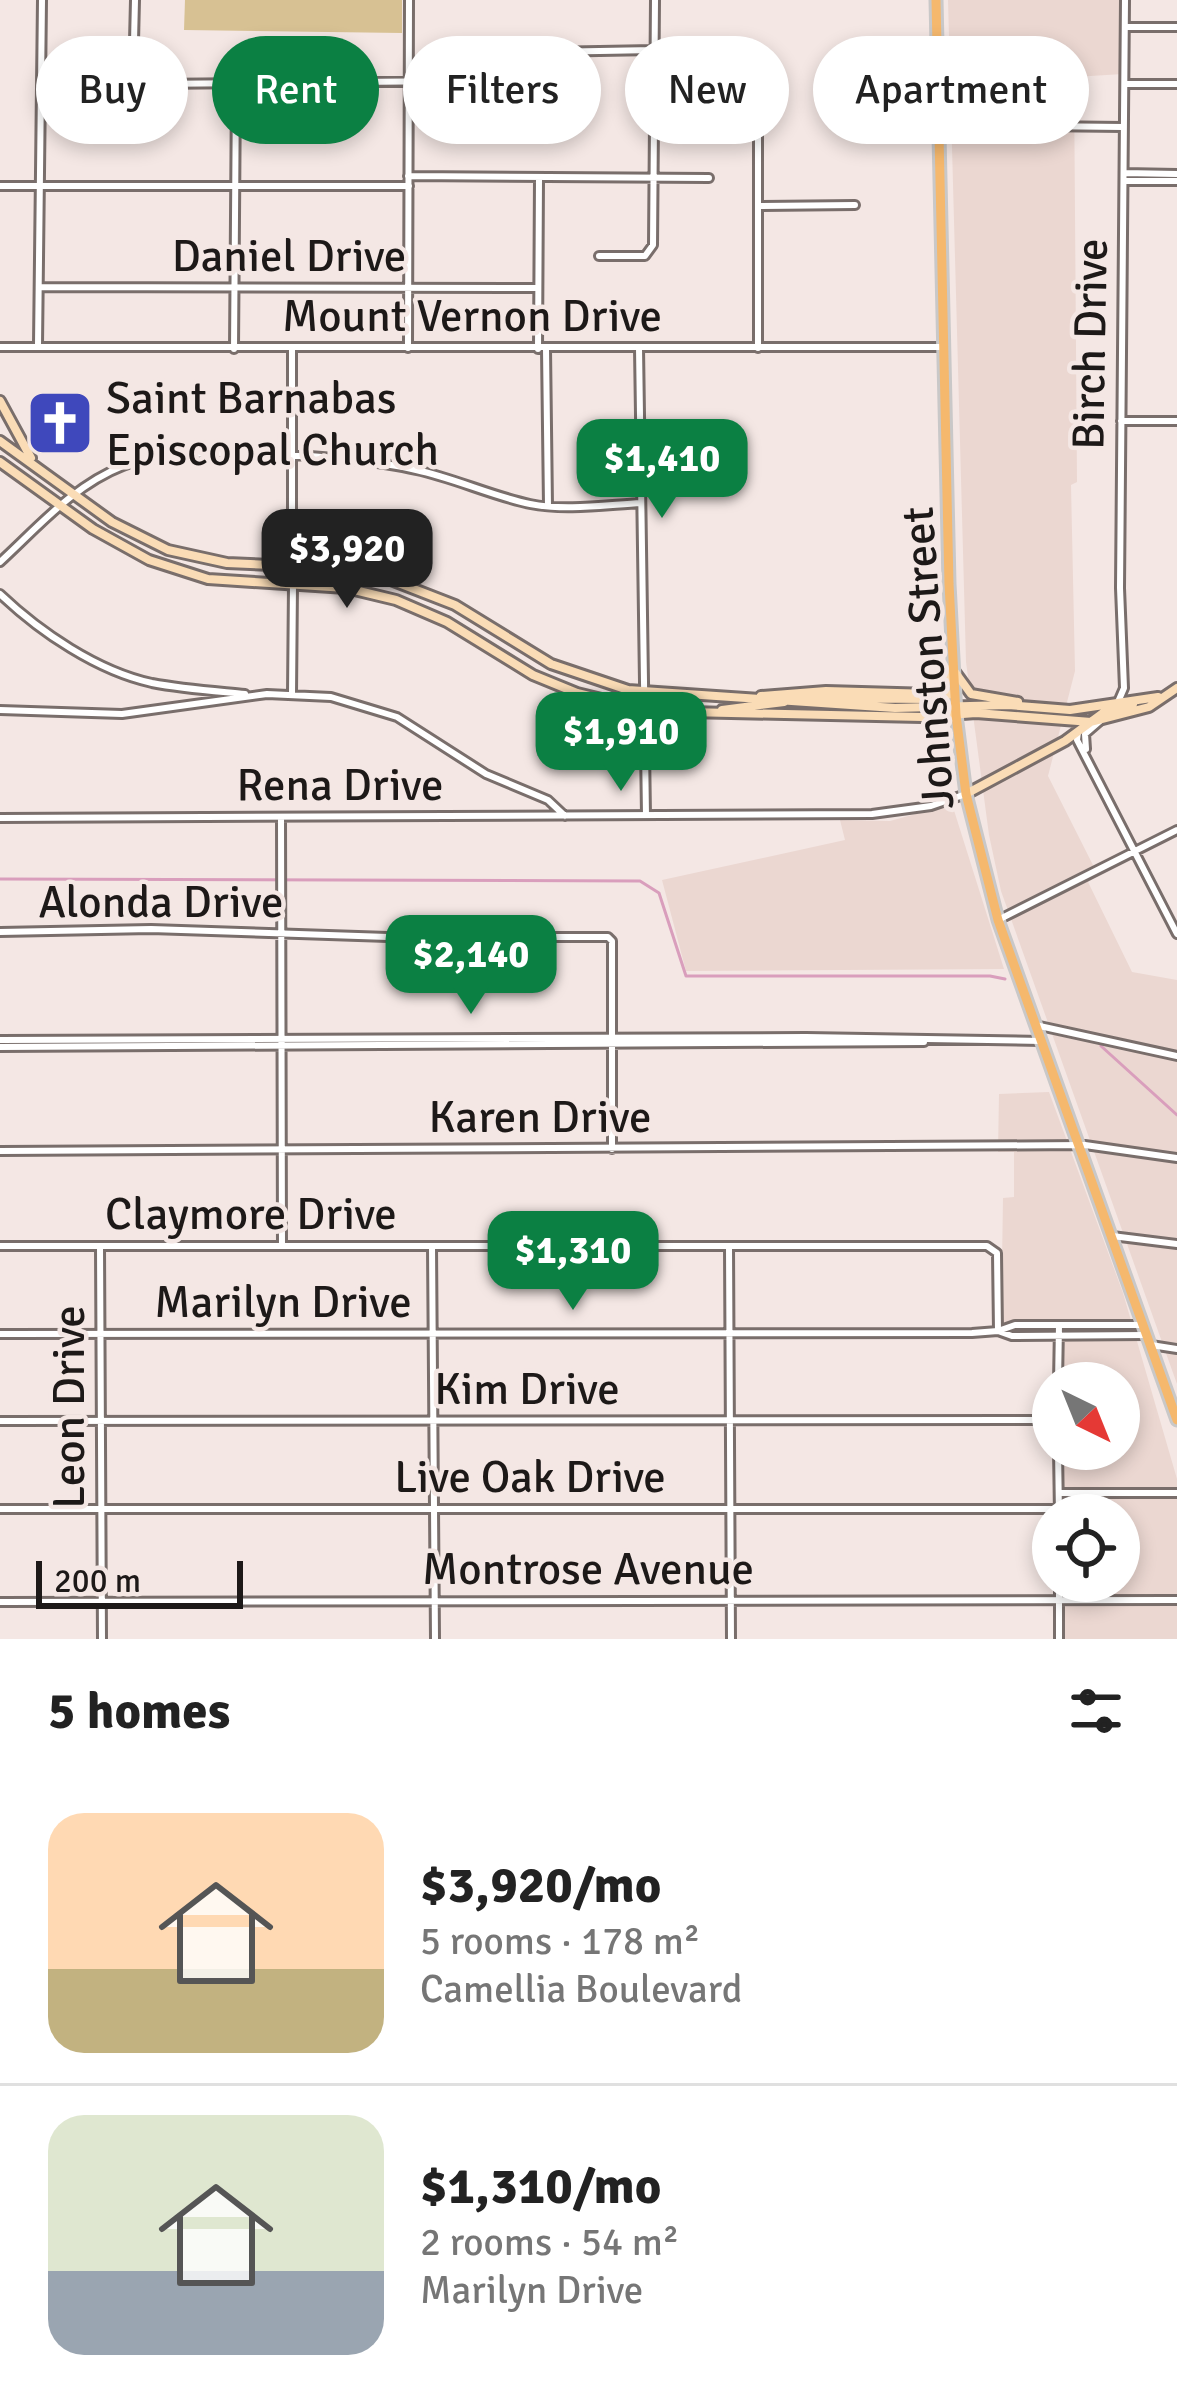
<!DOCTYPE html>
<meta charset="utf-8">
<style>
body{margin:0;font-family:Signika,sans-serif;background:#f6f6f6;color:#222;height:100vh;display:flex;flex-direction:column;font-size:45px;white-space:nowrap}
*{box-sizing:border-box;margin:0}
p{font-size:39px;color:#767676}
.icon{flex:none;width:66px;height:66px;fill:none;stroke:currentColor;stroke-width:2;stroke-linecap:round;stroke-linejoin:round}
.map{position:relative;height:1639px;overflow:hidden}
.details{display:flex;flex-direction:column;background:#fff;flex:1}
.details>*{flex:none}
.hud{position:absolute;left:36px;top:36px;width:1107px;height:108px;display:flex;gap:24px}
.needle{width:78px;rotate:137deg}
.fabs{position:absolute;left:1032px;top:1362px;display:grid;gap:24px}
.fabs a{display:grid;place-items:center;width:108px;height:108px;border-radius:50%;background:#fff;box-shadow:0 6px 18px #0003;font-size:60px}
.scale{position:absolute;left:36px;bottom:30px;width:207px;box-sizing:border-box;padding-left:12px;border:6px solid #1d1918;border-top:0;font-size:33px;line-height:42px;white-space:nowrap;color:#1d1918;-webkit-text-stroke:9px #f4e7e4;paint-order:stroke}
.price{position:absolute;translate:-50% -102px;padding:0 27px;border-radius:24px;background:#0b8043;color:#fff;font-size:39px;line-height:78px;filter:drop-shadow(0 3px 6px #0008)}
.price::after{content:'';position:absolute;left:50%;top:72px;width:36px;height:27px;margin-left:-18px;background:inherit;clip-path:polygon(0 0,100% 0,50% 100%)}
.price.selected{background:#222;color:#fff}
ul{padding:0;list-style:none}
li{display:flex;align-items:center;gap:36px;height:300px;padding:0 48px}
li+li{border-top:3px solid #e0e0e0}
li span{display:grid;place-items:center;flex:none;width:336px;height:240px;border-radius:36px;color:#555}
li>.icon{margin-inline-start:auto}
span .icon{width:144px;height:144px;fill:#fffc;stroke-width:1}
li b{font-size:51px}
h2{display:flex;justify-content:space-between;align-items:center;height:144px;padding:0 48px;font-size:51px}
.pill{padding:0 42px;border-radius:54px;background:#fff;box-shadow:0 6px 18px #0003;font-size:42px;line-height:108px}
.pill.selected{background:#0b8043;color:#fff}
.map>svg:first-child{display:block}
.built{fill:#ebd7d1}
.green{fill:#d7c193}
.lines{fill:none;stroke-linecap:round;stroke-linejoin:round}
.stream{stroke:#d99ebc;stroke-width:3}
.street-casing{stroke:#796e6b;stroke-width:12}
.secondary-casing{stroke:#796e6b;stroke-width:14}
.primary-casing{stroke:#c9c8c8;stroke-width:15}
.street{stroke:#fff;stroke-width:6}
.secondary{stroke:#fadcb6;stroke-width:8}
.primary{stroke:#f5b86d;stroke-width:9}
.labels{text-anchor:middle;stroke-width:9;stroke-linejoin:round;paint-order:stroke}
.street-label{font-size:45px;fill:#1d1918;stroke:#f4e7e4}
.poi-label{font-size:45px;fill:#1d1918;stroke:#f4e7e4;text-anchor:start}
</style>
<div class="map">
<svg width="1177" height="1639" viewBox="0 0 1177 1639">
<rect width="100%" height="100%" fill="#f4e7e4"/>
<path class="built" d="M948,0H1122L1123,74L1074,77L1077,482L1071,485L1075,671L1048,776L1098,875L1088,882L1132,972L1177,980V1384L1001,891L989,835L966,662Z
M952,804L1004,969L686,971L662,880L845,840L840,820L890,821Z
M1049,1092L1123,1293L1177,1479V1639H1055V1581H1119V1515H1055V1449H1119V1383H1055L1054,1329H1001L1003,1198L1014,1197V1152H998L999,1094Z"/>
<path class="green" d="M185,0H402V33L184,30Z"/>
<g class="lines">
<path class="stream" d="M0,879L640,881L659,893L686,976H990L1005,979
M1101,1046L1177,1115"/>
<defs>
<path id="street" d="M1127,27H1177
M133,83L135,0
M1125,84H1177
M41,85L456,81L545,52L654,50
M758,123V348
M938,125L1123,127
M1124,173L1177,174
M408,176L709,178
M1124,181H1177
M0,186H409
M758,206L855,205
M599,256H645L653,245L655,0
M39,287L538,288
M38,345L42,0
M0,347H943
M292,348V565
M408,348L409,0
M639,348L646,815
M234,349L236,85
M538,349L539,179
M546,349L548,506
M1121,421H1177
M0,562C38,527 74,485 123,466C182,443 352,455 416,470C454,478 492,496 530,504C565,511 605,505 641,503
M0,594C40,632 97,671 152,683C183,689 214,691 245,694
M292,694L293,585
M1118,702L1124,688L1120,588L1125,0
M0,710L122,714L267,694L331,697L397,717L486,774L548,800L565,816
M1078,732L1077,740L1177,934
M1086,749L1085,734L1100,721
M281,817L282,1246
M0,818L872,814L931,806L966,794
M998,920L1177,830
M0,932L151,929L388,937H608L612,941V1149
M1035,1025L1177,1056
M0,1040L806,1037L1041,1041
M0,1047L924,1042
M0,1151L1085,1145L1177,1158
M1112,1236L1177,1244
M0,1246H987L997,1253L998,1331L1012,1336L1146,1335
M100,1246L102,1639
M432,1246L435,1639
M729,1246L731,1639
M0,1334L972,1333L998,1331L1015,1325H1141
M1151,1345L1177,1349
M1058,1383L1059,1325
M0,1421L1053,1420
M1058,1449L1059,1515
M1059,1493H1177
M0,1509H1059
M0,1602L1177,1600
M1059,1639V1581"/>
<path id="secondary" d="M0,401L31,458
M0,441L112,522L168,550L227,563L339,568L383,577L455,605L551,664L628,690L895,708L1008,705L1070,710L1158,697
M0,462L93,529L149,560L208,579L346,588L396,600L447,622L533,675L577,693L622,704L687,712L922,717L976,713L1091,722L1149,707L1177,688
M955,672L971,694L1018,702
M761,696L826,691L932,694L944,685L952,667
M798,698L934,699L954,693
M722,710L784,702
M966,794L1065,741L1103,713L1133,704"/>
<path id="primary" d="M936,0L949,584L956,715L966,794L998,920L1177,1420"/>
</defs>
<use href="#street" class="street-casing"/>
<use href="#secondary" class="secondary-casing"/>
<use href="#primary" class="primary-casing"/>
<use href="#street" class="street"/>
<use href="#secondary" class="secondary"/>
<use href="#primary" class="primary"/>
</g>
<defs>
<symbol id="church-square" viewBox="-11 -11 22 22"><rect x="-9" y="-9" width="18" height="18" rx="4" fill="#3f48bc" stroke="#f4e7e4"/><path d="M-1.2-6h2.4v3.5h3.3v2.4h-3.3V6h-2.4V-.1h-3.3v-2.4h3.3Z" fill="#fff"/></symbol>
</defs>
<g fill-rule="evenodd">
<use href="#church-square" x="22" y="385" width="76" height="76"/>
</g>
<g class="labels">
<g class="street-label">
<text x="289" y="271">Daniel Drive</text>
<text x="472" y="331">Mount Vernon Drive</text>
<text transform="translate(1089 344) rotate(-89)" y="16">Birch Drive</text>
<text transform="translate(927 658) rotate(-94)" y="16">Johnston Street</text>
<text x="340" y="800">Rena Drive</text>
<text x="161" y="917">Alonda Drive</text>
<text x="540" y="1132">Karen Drive</text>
<text x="251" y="1229">Claymore Drive</text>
<text x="283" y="1317">Marilyn Drive</text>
<text x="527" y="1404">Kim Drive</text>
<text transform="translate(68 1407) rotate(-90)" y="16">Leon Drive</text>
<text x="530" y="1492">Live Oak Drive</text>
<text x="588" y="1584">Montrose Avenue</text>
</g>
<g class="poi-label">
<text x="106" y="413">Saint Barnabas<tspan x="106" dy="52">Episcopal Church</tspan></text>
</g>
</g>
</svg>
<div class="fabs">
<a><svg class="needle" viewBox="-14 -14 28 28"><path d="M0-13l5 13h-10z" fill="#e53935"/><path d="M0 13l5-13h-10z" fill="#767676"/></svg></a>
<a><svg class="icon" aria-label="locate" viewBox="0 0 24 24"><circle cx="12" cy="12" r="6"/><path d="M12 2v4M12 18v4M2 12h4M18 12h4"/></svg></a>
</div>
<div class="scale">200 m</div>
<b class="price" style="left:662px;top:521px">$1,410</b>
<b class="price selected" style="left:347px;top:611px">$3,920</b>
<b class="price" style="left:621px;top:794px">$1,910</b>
<b class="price" style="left:471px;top:1017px">$2,140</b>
<b class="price" style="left:573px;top:1313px">$1,310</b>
<div class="hud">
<a class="pill">Buy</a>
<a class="pill selected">Rent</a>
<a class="pill">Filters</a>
<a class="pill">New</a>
<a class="pill">Apartment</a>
</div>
</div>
<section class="details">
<h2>5 homes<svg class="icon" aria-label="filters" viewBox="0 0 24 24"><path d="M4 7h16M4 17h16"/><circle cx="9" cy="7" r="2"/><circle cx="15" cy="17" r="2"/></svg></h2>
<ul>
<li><span style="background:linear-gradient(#ffd9b3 65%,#c2b280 0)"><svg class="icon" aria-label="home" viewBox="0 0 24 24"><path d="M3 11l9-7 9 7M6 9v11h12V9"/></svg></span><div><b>$3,920/mo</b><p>5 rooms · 178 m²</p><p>Camellia Boulevard</p></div></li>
<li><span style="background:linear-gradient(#dfe7d0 65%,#9aa5b1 0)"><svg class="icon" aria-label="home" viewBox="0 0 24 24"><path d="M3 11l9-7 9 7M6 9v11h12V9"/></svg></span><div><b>$1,310/mo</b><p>2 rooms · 54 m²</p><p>Marilyn Drive</p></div></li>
</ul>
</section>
